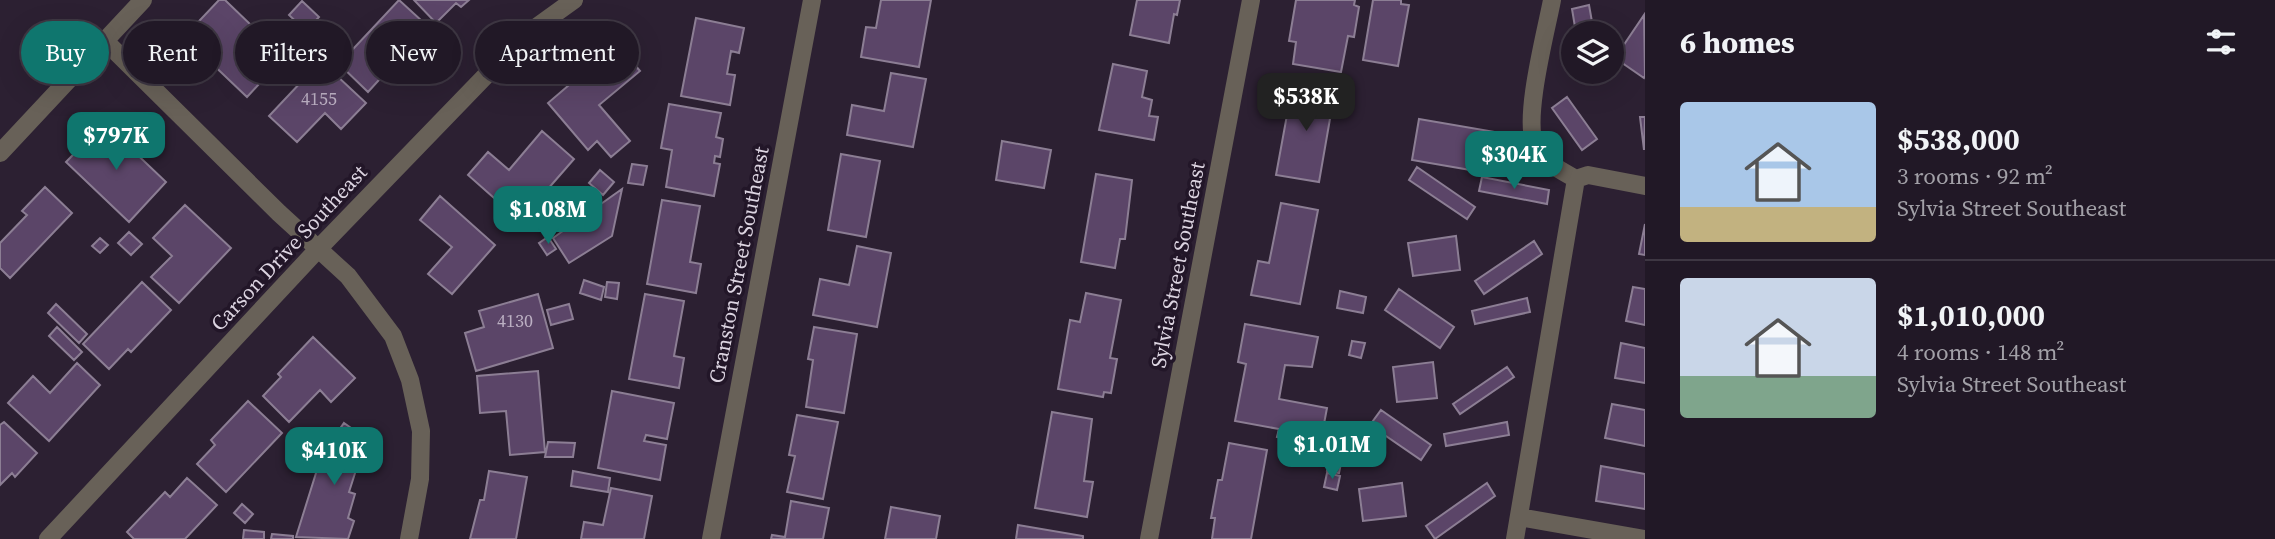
<!DOCTYPE html>
<meta charset="utf-8">
<style>
body{margin:0;font-family:"Source Serif 4",serif;background:#2d2532;color:#f1f3f6;height:100vh;display:flex;flex-direction:column;font-size:26px;white-space:nowrap}
*{box-sizing:border-box;margin:0}
p{font-size:23px;color:#a2a0a7}
.icon{flex:none;width:38px;height:38px;fill:none;stroke:currentColor;stroke-width:2;stroke-linecap:round;stroke-linejoin:round}
.map{position:relative;flex:1;overflow:hidden}
.drawer{display:flex;flex-direction:column;background:#211826;width:630px}
.drawer>*{flex:none}
.banner{position:absolute;left:21px;top:21px;width:665px;height:63px;display:flex;gap:14px}
.buttons{position:absolute;left:1561px;top:21px;display:grid;gap:14px}
.buttons a{display:grid;place-items:center;width:63px;height:63px;border-radius:50%;background:#211826;box-shadow:0 7px 28px #0002,0 0 0 2px #3e3743;font-size:35px}
.price{position:absolute;translate:-50% -60px;padding:0 16px;border-radius:14px;background:#0f766e;color:#fff;font-size:23px;line-height:46px;filter:drop-shadow(0 2px 4px #0008)}
.price::after{content:'';position:absolute;left:50%;top:42px;width:21px;height:16px;margin-left:-10px;background:inherit;clip-path:polygon(0 0,100% 0,50% 100%)}
.price.selected{background:#222;color:#fff}
ul{padding:0;list-style:none}
li{display:flex;align-items:center;gap:21px;height:175px;padding:0 35px}
li+li{border-top:2px solid #3e3743}
li span{display:grid;place-items:center;flex:none;width:196px;height:140px;border-radius:7px;color:#555}
li>.icon{margin-inline-start:auto}
span .icon{width:84px;height:84px;fill:#fffc;stroke-width:1}
li b{font-size:30px}
h2{display:flex;justify-content:space-between;align-items:center;height:84px;padding:0 35px;font-size:30px}
.chip{padding:0 24px;border-radius:32px;background:#211826;box-shadow:0 7px 28px #0002,0 0 0 2px #3e3743;font-size:24px;line-height:63px}
.chip.selected{background:#0f766e;color:#fff}
main{display:flex;flex:1;min-height:0}
.map>svg:first-child{display:block}
.building{fill:#5b4568;stroke:#8c7e94;stroke-width:2}
.lines{fill:none;stroke-linecap:round;stroke-linejoin:round}
.minor{stroke:#686158;stroke-width:18}
.labels{text-anchor:middle;stroke-width:7;stroke-linejoin:round;paint-order:stroke}
.number-label{font-size:18px;fill:#bcb0c3}
.street-label{font-size:21px;fill:#dcd4e1;stroke:#221628}
</style>
<main>
<div class="map">
<svg width="1645" height="539" viewBox="0 0 1645 539">
<rect width="100%" height="100%" fill="#2c2032"/>
<path class="building" d="M219,0H225L284,57L247,97L184,37Z
M399,0L434,32L393,75L388,70L368,92L339,64Z
M414,0H469L461,7L456,3L436,23Z
M881,0H931L919,67L861,57L866,27L876,28Z
M1137,0H1180L1177,15L1174,14L1169,43L1130,35Z
M1296,0H1355L1354,5L1359,7L1354,37L1348,36L1341,72L1293,64L1296,42L1289,41Z
M1373,0H1401V4L1409,5L1398,66L1363,60Z
M302,1L319,17L306,31L289,15Z
M1589,5L1594,33H1576L1572,9Z
M1644,15L1645,76L1644,78L1615,58Z
M696,18L744,28L739,53L731,51L727,74L735,75L730,105L681,96Z
M617,44L640,71L599,105L630,141L611,157L597,141L588,150L548,103L576,79L571,72L594,52L600,59Z
M321,61L366,103L341,129L325,113L297,142L269,116Z
M1113,64L1147,71L1142,97L1152,100L1149,116L1158,117L1154,140L1099,130Z
M1584,72H1601L1602,75L1585,78Z
M891,73L926,79L913,147L847,135L852,105L884,111Z
M1295,83L1335,90L1319,182L1276,175L1287,115H1290Z
M1567,97L1597,139L1582,150L1552,108Z
M669,104L721,113L716,137L723,139L720,157L715,156L714,163L720,164L714,196L666,187L672,150L661,148Z
M1640,117H1645L1644,150Z
M1419,119L1495,132L1488,173L1412,160Z
M104,123L166,182L129,222L66,162Z
M542,131L574,159L520,221L468,175L488,152L509,170Z
M1002,141L1051,150L1044,188L996,180Z
M841,154L880,161L866,237L828,230Z
M632,164L647,166L643,185L628,183Z
M1417,167L1475,207L1467,219L1409,180Z
M600,170L614,182L603,195L589,183Z
M1096,174L1132,180L1125,239H1120L1115,268L1081,262Z
M1482,177L1549,190L1547,204L1479,191Z
M45,187L72,213L10,278L0,268V243L27,215L22,211Z
M622,189L612,236L569,263L553,238Z
M440,196L495,245L452,294L428,274L452,247L420,220Z
M662,200L700,206L690,262L701,264L696,293L647,284Z
M1281,203L1318,210L1300,304L1251,295L1258,261L1269,263Z
M185,205L231,248L179,303L151,277L172,256L153,238Z
M1645,224V255L1639,254Z
M129,232L142,244L131,255L118,243Z
M1456,236L1460,270L1413,276L1408,243Z
M548,237L556,249L547,255L539,243Z
M100,238L108,245L100,253L92,246Z
M1534,241L1542,254L1484,294L1475,281Z
M857,246L891,253L877,327L813,315L820,279L849,285Z
M584,280L604,287L601,300L580,293Z
M142,282L171,310L131,352L128,349L109,369L83,344Z
M607,282L619,283L617,299L605,297Z
M1633,287L1645,289V325L1626,321Z
M1399,289L1454,327L1440,348L1385,310Z
M1340,291L1366,297L1363,313L1337,308Z
M1086,293L1121,300L1110,358L1117,359L1111,393L1104,392L1103,397L1058,389L1070,320L1080,322Z
M538,294L553,348L476,371L465,333L484,327L479,311Z
M645,294L684,301L674,356L684,358L679,388L629,379Z
M1527,298L1530,312L1475,324L1472,311Z
M56,304L87,334L79,343L48,313Z
M569,304L573,319L551,325L547,310Z
M1245,324L1318,337L1312,367L1285,365L1279,399L1327,408L1320,445L1277,437L1279,429L1235,421L1246,364L1238,362Z
M57,327L82,352L74,360L49,336Z
M814,327L857,334L844,413L806,407L813,360L808,359Z
M313,337L355,378L331,402L320,390L289,422L263,396L281,377L278,374Z
M1352,341L1365,343L1361,358L1349,355Z
M1621,343L1645,348V383L1615,378Z
M1433,362L1437,398L1397,402L1393,367Z
M77,363L100,385L49,441L8,403L33,376L50,393Z
M1507,367L1514,377L1460,414L1453,404Z
M538,371L545,452L510,455L506,411L480,413L477,376Z
M612,391L674,403L667,439L646,435L644,441L666,445L660,480L598,468Z
M248,401L282,433L226,492L197,464L215,445L211,440Z
M1612,404L1645,410V446L1605,438Z
M1381,410L1431,445L1421,460L1370,425Z
M1052,412L1092,419L1084,481L1093,482L1087,517L1035,508Z
M797,415L838,422L823,499L787,492L795,456L789,455Z
M4,422L37,453L15,477L12,473L0,485V425Z
M1507,422L1509,435L1446,446L1444,434Z
M344,423L374,444L357,467L349,492L355,494L348,518L354,521L348,539L296,537L321,457H320Z
M548,442L575,443L573,457H545Z
M1229,443L1267,450L1251,539H1212L1215,518H1211L1218,480H1222Z
M1331,452L1343,454L1339,473L1327,471Z
M1601,466L1645,474V509L1596,501Z
M489,471L527,477L516,539H470L480,500H484Z
M573,471L610,478L608,492L571,486Z
M1327,473L1340,476L1337,490L1324,487Z
M187,478L217,505L185,539H134L127,532L165,492L170,497Z
M1402,483L1406,516L1363,521L1359,489Z
M1487,483L1495,496L1435,539L1426,526Z
M611,488L652,496L644,539H581L584,522L603,525Z
M791,501L829,508L823,539H771L772,535L785,537Z
M242,504L253,514L245,523L234,513Z
M891,507L940,516L936,539H885Z
M1018,525L1083,536V539H1016Z
M244,530L264,532V539H243Z
M272,534L293,536V539H271Z"/>
<g class="lines">
<path class="minor" d="M1552,0C1546,32 1523,118 1535,145C1543,162 1560,170 1576,179
M105,41L279,213L348,276L393,336L410,380L421,431L420,479L409,539
M0,153L143,0
M1519,517L1644,539
M48,539L319,248L524,36L574,0
M711,539L812,0
M1149,539L1251,0
M1515,539L1576,179L1588,175L1645,186"/>
</g>
<g class="labels">
<g class="number-label">
<text x="319" y="105">4155</text>
<text x="515" y="327">4130</text>
</g>
<g class="street-label">
<text transform="translate(289 248) rotate(-47)" y="7">Carson Drive Southeast</text>
<text transform="translate(739 265) rotate(-79)" y="7">Cranston Street Southeast</text>
<text transform="translate(1178 265) rotate(-79)" y="7">Sylvia Street Southeast</text>
</g>
</g>
</svg>
<div class="buttons">
<a><svg class="icon" aria-label="layers" viewBox="0 0 24 24"><path d="M12 4l9 5-9 5-9-5zM3 14l9 5 9-5"/></svg></a>
</div>
<b class="price selected" style="left:1306px;top:133px">$538K</b>
<b class="price" style="left:116px;top:172px">$797K</b>
<b class="price" style="left:1514px;top:191px">$304K</b>
<b class="price" style="left:548px;top:246px">$1.08M</b>
<b class="price" style="left:1332px;top:481px">$1.01M</b>
<b class="price" style="left:334px;top:487px">$410K</b>
<div class="banner">
<a class="chip selected">Buy</a>
<a class="chip">Rent</a>
<a class="chip">Filters</a>
<a class="chip">New</a>
<a class="chip">Apartment</a>
</div>
</div>
<section class="drawer">
<h2>6 homes<svg class="icon" aria-label="filters" viewBox="0 0 24 24"><path d="M4 7h16M4 17h16"/><circle cx="9" cy="7" r="2"/><circle cx="15" cy="17" r="2"/></svg></h2>
<ul>
<li><span style="background:linear-gradient(#a9c7e8 75%,#c2b280 0)"><svg class="icon" aria-label="home" viewBox="0 0 24 24"><path d="M3 11l9-7 9 7M6 9v11h12V9"/></svg></span><div><b>$538,000</b><p>3 rooms · 92 m²</p><p>Sylvia Street Southeast</p></div></li>
<li><span style="background:linear-gradient(#c9d6e8 70%,#7fa58c 0)"><svg class="icon" aria-label="home" viewBox="0 0 24 24"><path d="M3 11l9-7 9 7M6 9v11h12V9"/></svg></span><div><b>$1,010,000</b><p>4 rooms · 148 m²</p><p>Sylvia Street Southeast</p></div></li>
</ul>
</section>
</main>
